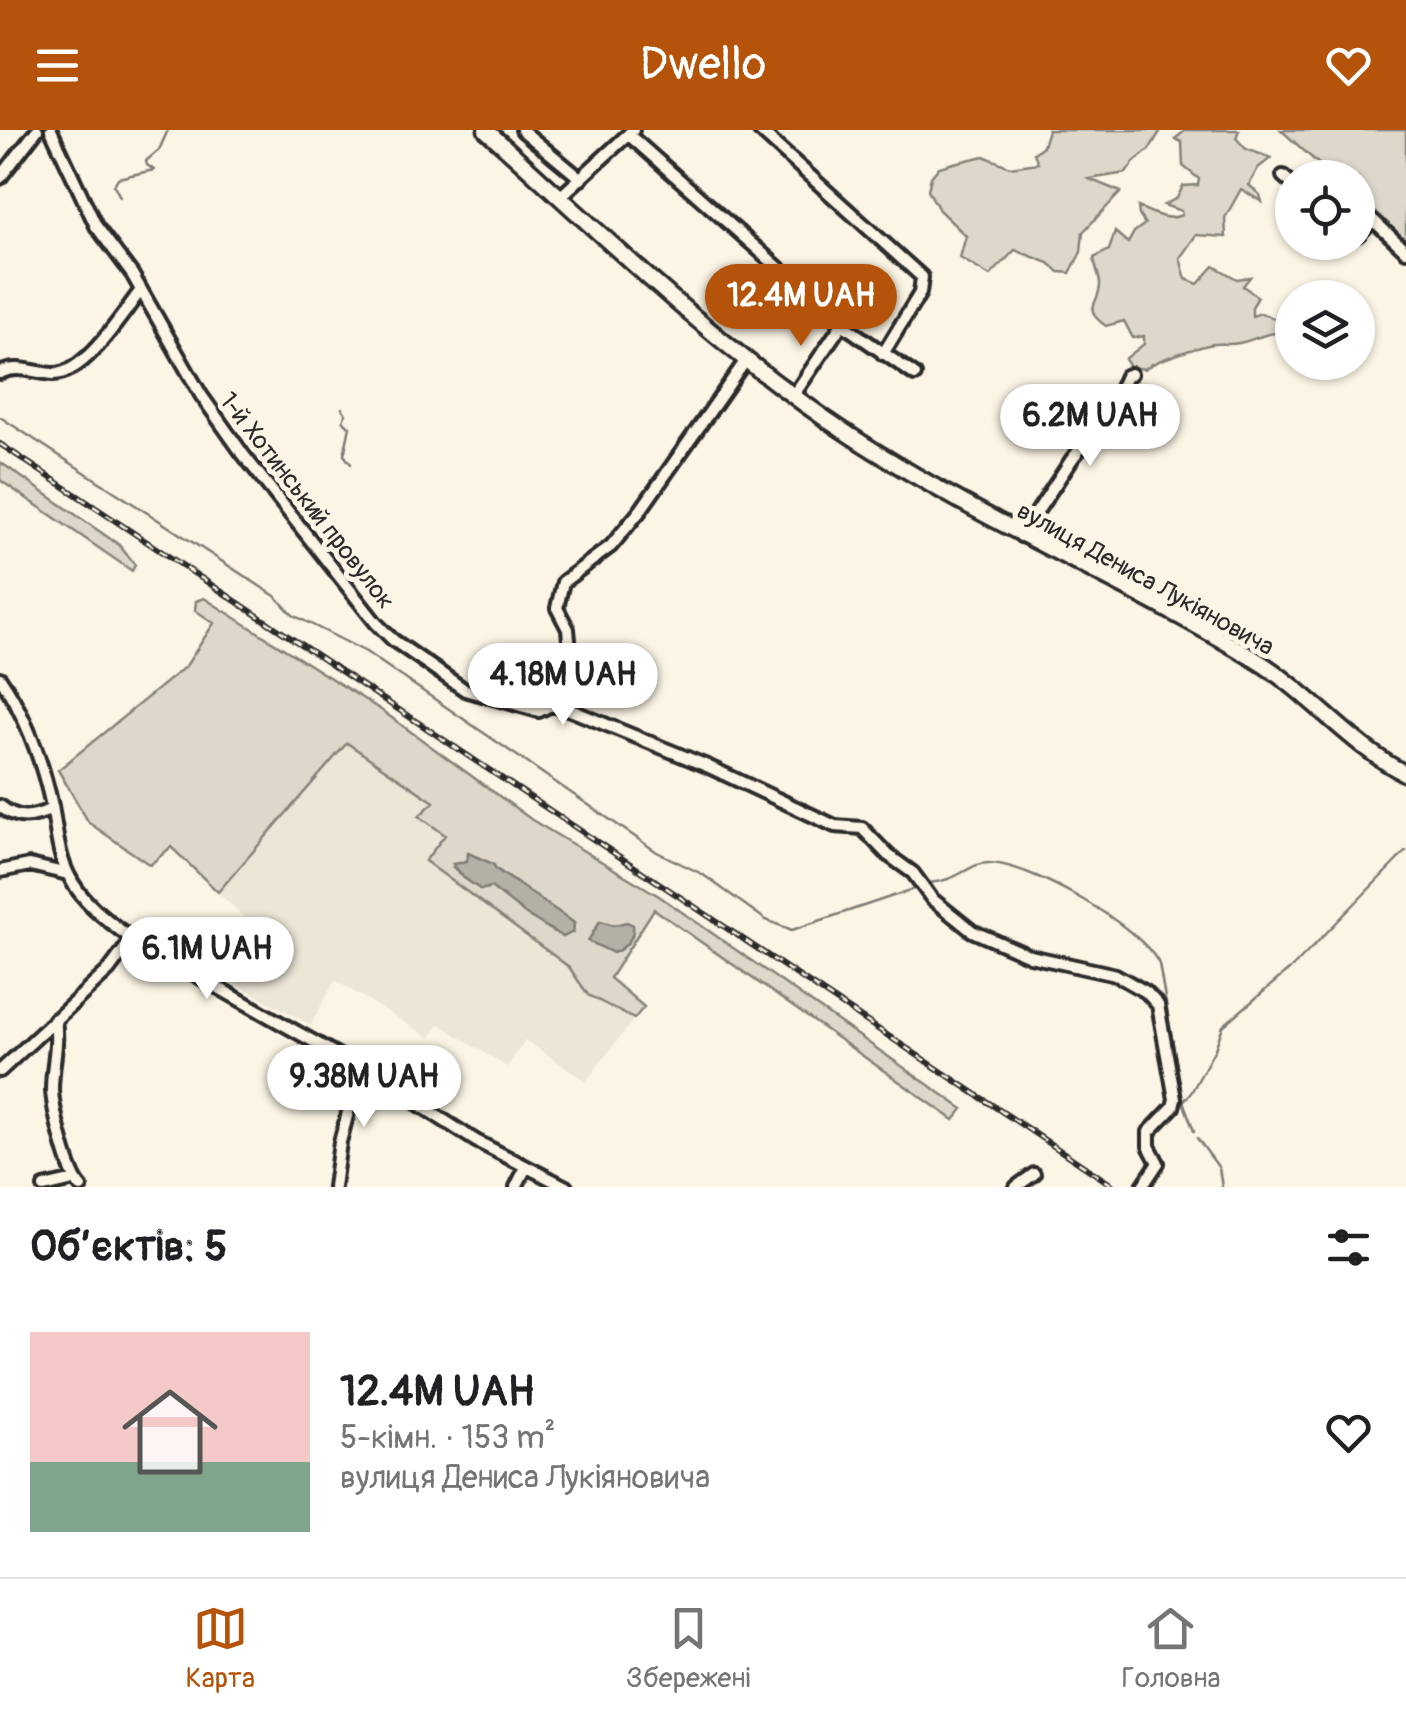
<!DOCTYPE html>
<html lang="uk">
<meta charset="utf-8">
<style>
body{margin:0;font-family:Pangolin,sans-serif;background:#f2f2f2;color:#202124;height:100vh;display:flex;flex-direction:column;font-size:38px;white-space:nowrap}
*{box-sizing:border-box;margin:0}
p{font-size:32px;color:#757577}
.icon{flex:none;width:55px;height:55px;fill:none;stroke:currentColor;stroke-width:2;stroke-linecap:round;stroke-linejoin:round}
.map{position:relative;height:1057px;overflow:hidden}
.sheet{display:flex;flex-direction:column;background:#fff;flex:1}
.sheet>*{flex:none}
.controls{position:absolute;left:1275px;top:30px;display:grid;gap:20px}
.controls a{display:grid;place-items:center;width:100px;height:100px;border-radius:50%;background:#fff;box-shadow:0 2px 8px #0004;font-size:50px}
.price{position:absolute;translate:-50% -85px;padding:0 22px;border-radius:35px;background:#fff;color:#222;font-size:32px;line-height:65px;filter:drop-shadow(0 2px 5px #0008)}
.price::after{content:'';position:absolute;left:50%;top:60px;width:30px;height:22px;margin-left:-15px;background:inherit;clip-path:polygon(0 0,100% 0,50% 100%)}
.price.on{background:#b45309;color:#fff}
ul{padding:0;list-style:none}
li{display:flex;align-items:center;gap:30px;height:250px;padding:0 30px}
li span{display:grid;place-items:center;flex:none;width:280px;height:200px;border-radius:0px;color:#555}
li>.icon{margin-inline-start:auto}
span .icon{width:120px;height:120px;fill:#fffc;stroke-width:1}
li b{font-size:42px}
h2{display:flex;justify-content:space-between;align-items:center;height:120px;padding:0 30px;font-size:42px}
header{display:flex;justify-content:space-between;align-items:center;height:130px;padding:0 30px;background:#b45309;color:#fff;font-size:45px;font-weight:600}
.tabs{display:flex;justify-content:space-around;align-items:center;height:140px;border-top:2px solid #e0e0e0;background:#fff;font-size:28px;color:#757577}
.tabs a{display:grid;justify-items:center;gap:5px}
.tabs .on{color:#b45309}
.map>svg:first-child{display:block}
.built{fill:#ece6d7}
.green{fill:#ded8ca;stroke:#84827a;stroke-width:2.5;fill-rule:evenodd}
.water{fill:#b4b0a5;stroke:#7d7b74;stroke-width:2.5}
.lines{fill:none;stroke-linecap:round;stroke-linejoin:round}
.stream{stroke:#7d7b74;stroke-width:2.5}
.minor-casing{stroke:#2b2b2b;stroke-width:18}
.highway-casing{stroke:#2b2b2b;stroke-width:21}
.minor{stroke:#fcf5e5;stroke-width:10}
.highway{stroke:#fcf5e5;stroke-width:14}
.rail-casing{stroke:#2b2b2b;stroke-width:6}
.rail{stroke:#fcf5e5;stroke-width:2.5;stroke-dasharray:8;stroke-linecap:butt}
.labels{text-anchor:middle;stroke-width:10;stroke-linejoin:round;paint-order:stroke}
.street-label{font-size:25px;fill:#2b2b2b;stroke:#fcf5e5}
</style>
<header><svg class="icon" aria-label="menu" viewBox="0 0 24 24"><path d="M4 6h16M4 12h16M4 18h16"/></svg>Dwello<svg class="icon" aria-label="heart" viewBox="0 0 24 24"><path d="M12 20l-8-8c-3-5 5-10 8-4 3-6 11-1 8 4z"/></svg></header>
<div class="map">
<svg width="1406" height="1057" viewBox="0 0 1406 1057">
<rect width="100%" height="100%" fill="#fcf5e5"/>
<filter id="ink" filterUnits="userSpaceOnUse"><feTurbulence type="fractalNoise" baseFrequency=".01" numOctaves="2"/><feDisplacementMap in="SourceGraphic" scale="20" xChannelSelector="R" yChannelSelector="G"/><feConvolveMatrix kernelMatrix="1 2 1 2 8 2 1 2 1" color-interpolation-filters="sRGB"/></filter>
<g filter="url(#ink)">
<path class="built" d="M347,613L434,672L446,705L426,731L569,837L588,865L634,889L586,951L525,910L507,937L439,894L430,908L335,850L311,895L236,854L264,807L218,762Z"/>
<path class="green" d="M1048,0H1161L1149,20L1134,32L1126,43L1089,49L1121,62L1083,102L1081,122L1070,143L1059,142L1049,133L1015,120L990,146L960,128L966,106L939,80L928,60L931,47L939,37L954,33L984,26L1010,37L1038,33L1034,23L1043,16Z
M1186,0H1239L1236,8L1246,19L1271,28L1258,38L1249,55L1260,65L1262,72L1241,59L1225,88L1226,107L1196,105L1180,128L1186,149L1198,154L1214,136L1237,149L1250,147L1243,156L1258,167L1252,177V186L1261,183L1275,189L1292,173V228L1287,225L1291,212L1286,204C1267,200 1257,210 1239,213C1230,215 1222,213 1214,214C1201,216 1152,231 1145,239L1130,237L1125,229L1144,214V206L1133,208L1124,191L1106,196C1080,179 1101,173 1100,153C1099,145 1095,136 1094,128L1109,120L1115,102L1128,113L1134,102L1145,94L1139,85L1138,77C1154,83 1165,92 1182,85L1181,81L1164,75L1177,68L1183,56L1198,55L1199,49L1183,36L1182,12L1175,9Z
M1281,0H1406V114L1358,70V48L1333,47Z
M0,332L119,415L135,435L132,441L0,350Z
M204,468L381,580L532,690L659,766L963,979L954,990L654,779L610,848L644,877L634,889L588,865L569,837L425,731L445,705L419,686L434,672L347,613L218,762L171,717L150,735L89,693L58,640L186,536L214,493L195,480L196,471ZM470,728L493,734L496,739L574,793L573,802L540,792L491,756L464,748L453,737Z"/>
<path class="water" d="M468,723L493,734L496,739L566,787L574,793L573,802L563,807L525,784L491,757L481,760L464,748L453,734L467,732Z
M600,791L614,795L627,792L633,795C635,808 624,819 613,823L588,811Z"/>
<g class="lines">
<path class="stream" d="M120,67L114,55L118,48L154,40L147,35L146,31L159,20L168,0
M342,278L346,284L343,290L350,297L344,325L351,334
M0,287L275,466L293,485L366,522L657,722L702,744L766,790L792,800L917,758
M925,754C932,752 940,752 948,749C962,745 974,732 990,733C1031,734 1142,797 1159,834L1183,971L1194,1001
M1177,978L1191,963L1215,919L1223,896L1296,834L1406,721
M1197,1008L1219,1038L1222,1057
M1149,1057L1160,1039"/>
<defs>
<path id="minor" d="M51,0L96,96L132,144L201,265L242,323L376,493L393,510L465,560L539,581L551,575L568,579L707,636L835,696L862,698L888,725L913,743L932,769L972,801L1030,826L1116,845L1146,862L1158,875L1175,969L1173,977L1149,1002V1016L1158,1033L1142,1057
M522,0L581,49
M759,0L922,147L920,163L883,224
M629,5L842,194L915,245
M1283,46L1292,54
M0,48L37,0
M560,67L633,0
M1358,105L1373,90L1406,121
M0,243C18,234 34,243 53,244C85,245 123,183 141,160
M793,266L842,194
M1021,406L1072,329L1111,280L1126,246L1131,244
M0,548C27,587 42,631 52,676C56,698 58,724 68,744C81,772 108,791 132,809L373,945L476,1011L566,1057
M551,575L565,557L571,532L568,499L557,478L563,452L611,416L640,381L746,230
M0,676C18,691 32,688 52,679
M0,741L30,735L68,744
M55,889C59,917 52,934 52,960C53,980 68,1044 81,1057
M0,941L109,840L132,809
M44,1057L74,1050
M334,1057L340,1012L360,938
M516,1057L526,1037
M1016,1057L1034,1044"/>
<path id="highway" d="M486,0C604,106 718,219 851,306C981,391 1124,450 1256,530C1310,563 1350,615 1406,644"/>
</defs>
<use href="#minor" class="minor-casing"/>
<use href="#highway" class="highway-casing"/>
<use href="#minor" class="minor"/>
<use href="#highway" class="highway"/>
<defs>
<path id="rail" d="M0,314L1115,1057"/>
</defs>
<use href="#rail" class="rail-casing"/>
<use href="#rail" class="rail"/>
</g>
</g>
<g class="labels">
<g class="street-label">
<text transform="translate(308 370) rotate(52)" y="9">1-й Хотинський провулок</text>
<text transform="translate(1146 448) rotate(29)" y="9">вулиця Дениса Лукіяновича</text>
</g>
</g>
</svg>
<div class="controls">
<a><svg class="icon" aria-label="locate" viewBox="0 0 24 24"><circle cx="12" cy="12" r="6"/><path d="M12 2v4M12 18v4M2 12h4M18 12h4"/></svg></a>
<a><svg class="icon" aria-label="layers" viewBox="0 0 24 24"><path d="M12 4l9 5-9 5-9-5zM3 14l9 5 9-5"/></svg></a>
</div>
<b class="price on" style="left:801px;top:219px">12.4M UAH</b>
<b class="price" style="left:1090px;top:339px">6.2M UAH</b>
<b class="price" style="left:563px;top:598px">4.18M UAH</b>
<b class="price" style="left:207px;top:872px">6.1M UAH</b>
<b class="price" style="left:364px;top:1000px">9.38M UAH</b>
</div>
<section class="sheet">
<h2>Об’єктів: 5<svg class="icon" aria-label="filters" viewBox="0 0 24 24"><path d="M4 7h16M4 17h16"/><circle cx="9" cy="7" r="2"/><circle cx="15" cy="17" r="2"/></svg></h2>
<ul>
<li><span style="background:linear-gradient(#f6c9c9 65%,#7fa58c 0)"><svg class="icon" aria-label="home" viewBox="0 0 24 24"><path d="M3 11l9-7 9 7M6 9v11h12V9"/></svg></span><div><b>12.4M UAH</b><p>5-кімн. · 153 m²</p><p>вулиця Дениса Лукіяновича</p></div><svg class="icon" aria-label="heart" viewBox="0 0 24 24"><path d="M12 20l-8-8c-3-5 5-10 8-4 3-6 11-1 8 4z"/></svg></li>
</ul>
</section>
<nav class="tabs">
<a class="on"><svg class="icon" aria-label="map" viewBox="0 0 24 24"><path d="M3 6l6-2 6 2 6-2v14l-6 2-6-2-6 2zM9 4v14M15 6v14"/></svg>Карта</a>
<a><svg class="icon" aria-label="saved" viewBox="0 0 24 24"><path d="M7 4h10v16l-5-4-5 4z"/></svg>Збережені</a>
<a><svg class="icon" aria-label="home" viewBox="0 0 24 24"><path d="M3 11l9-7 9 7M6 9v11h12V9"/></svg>Головна</a>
</nav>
